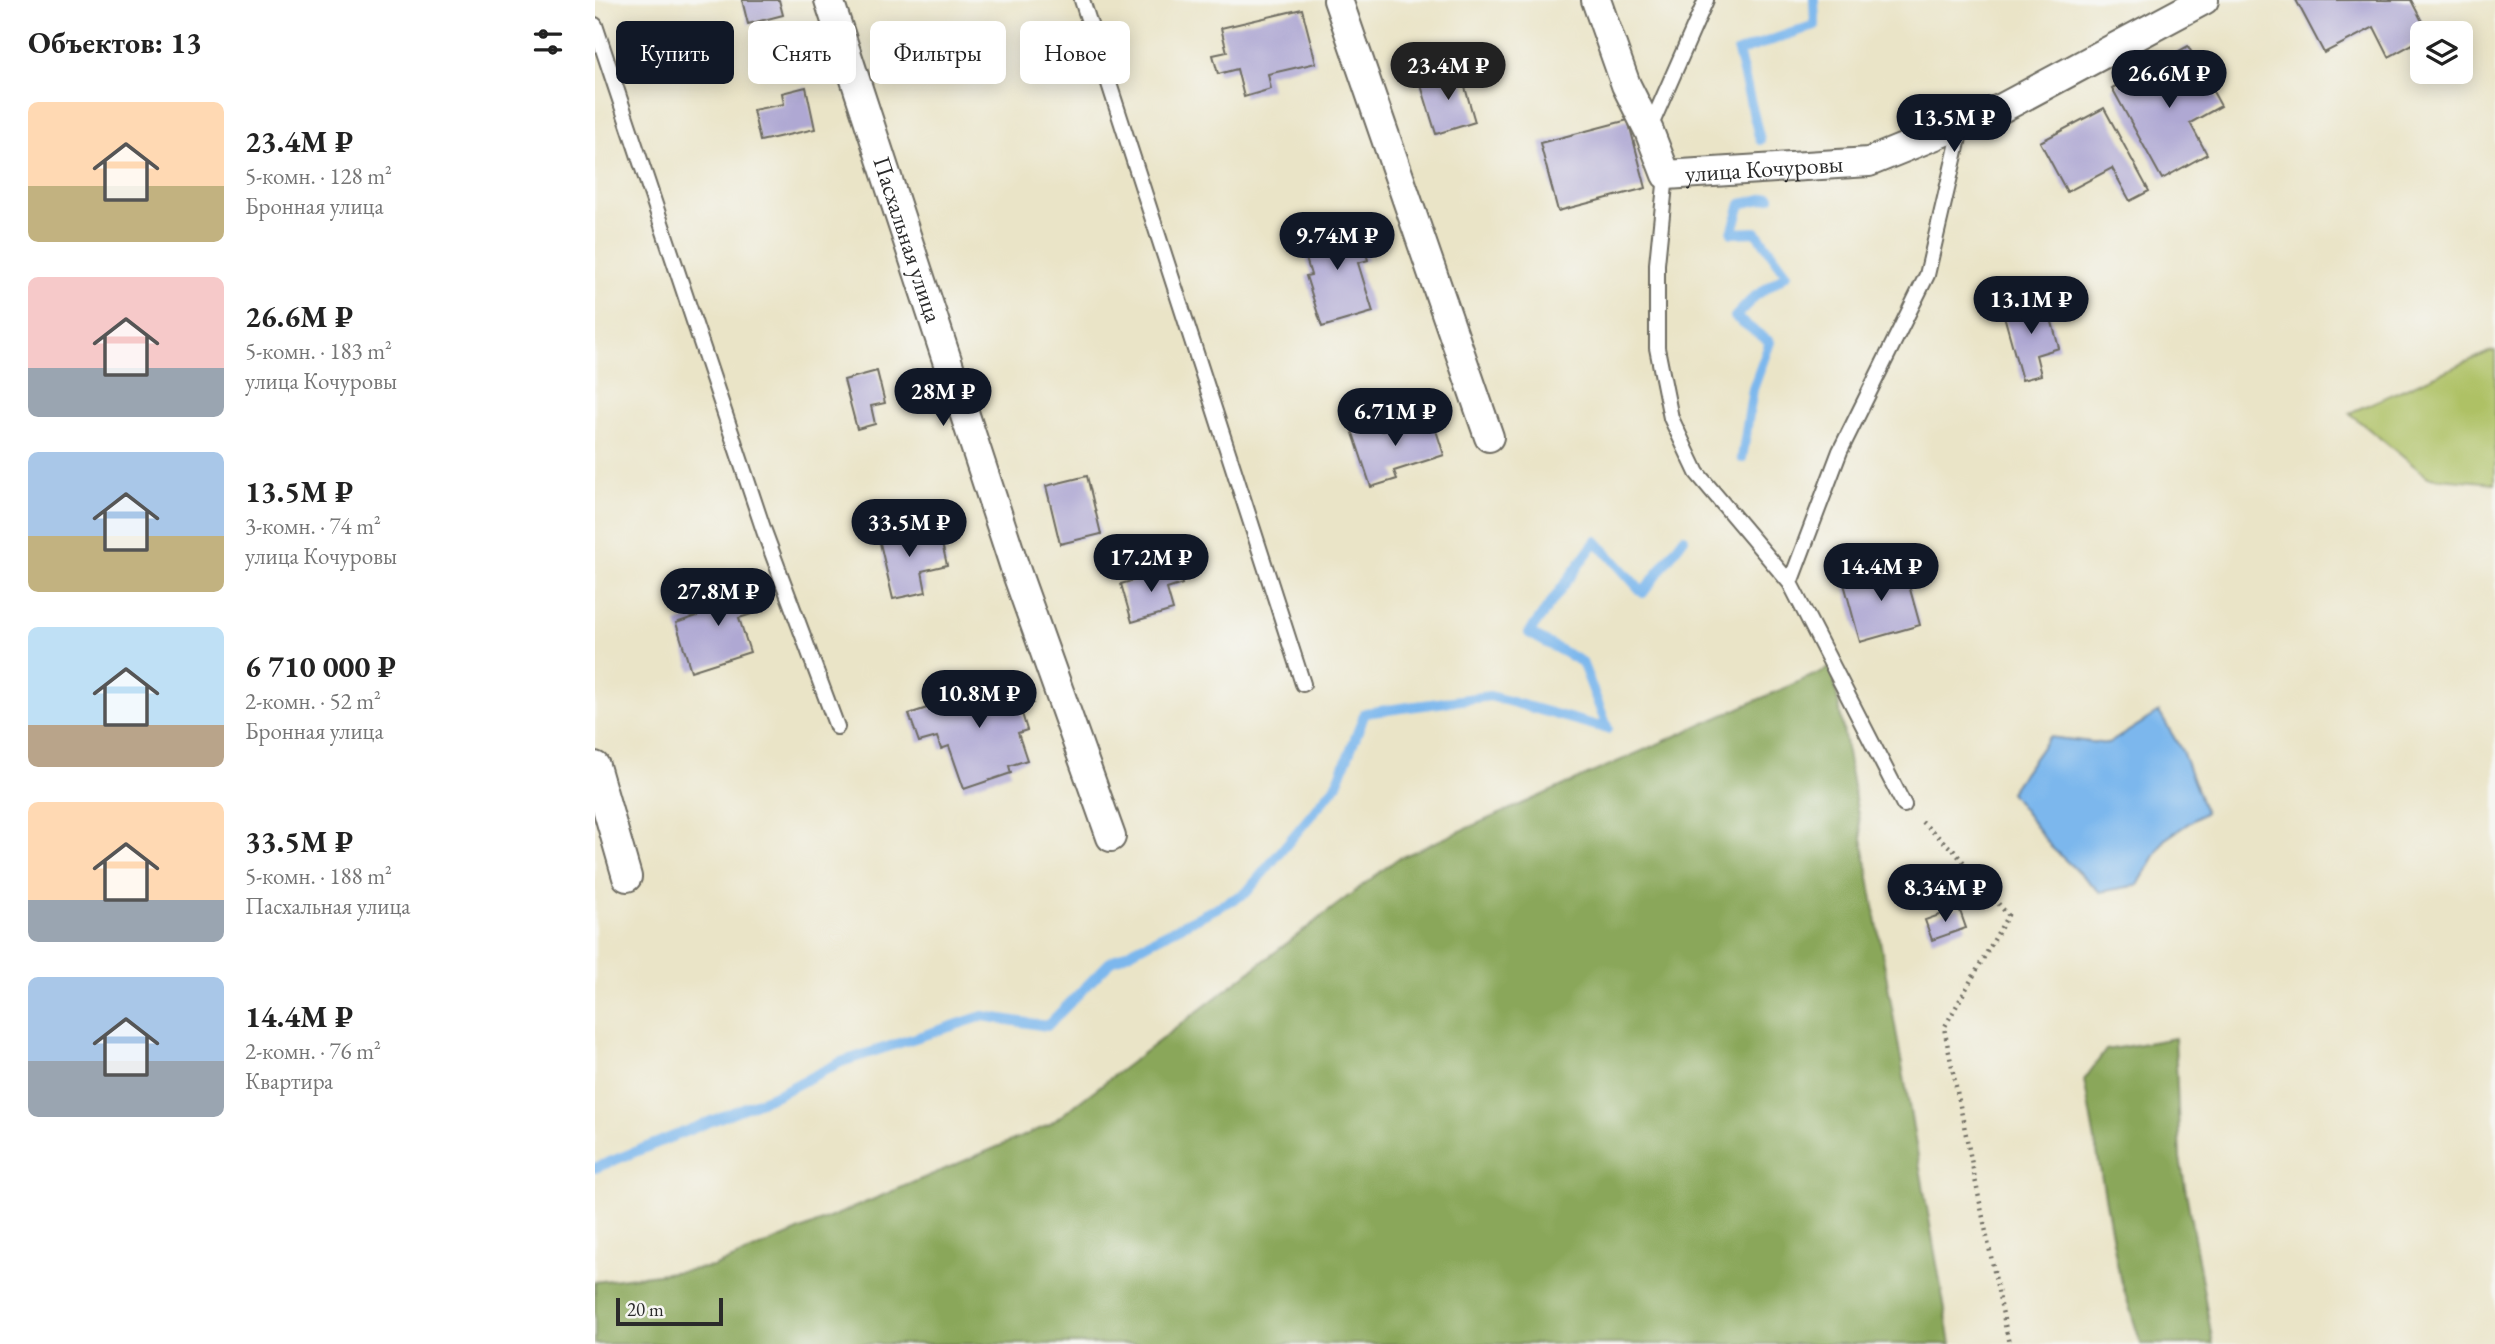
<!DOCTYPE html>
<html lang="ru">
<meta charset="utf-8">
<style>
body{margin:0;font-family:"EB Garamond",serif;background:#f2f2f2;color:#222;height:100vh;display:flex;flex-direction:column;font-size:26px;white-space:nowrap}
*{box-sizing:border-box;margin:0}
p{font-size:23px;color:#767676}
.icon{flex:none;width:38px;height:38px;fill:none;stroke:currentColor;stroke-width:2;stroke-linecap:round;stroke-linejoin:round}
.map{position:relative;flex:1;overflow:hidden}
.panel{display:flex;flex-direction:column;background:#fff;width:595px}
.panel>*{flex:none}
.guide{position:absolute;left:21px;top:21px;width:665px;height:63px;display:flex;gap:14px}
.controls{position:absolute;left:1815px;top:21px;display:grid;gap:14px}
.controls a{display:grid;place-items:center;width:63px;height:63px;border-radius:10px;background:#fff;box-shadow:0 4px 18px #0003;font-size:35px}
.scale{position:absolute;left:21px;bottom:18px;width:107px;box-sizing:border-box;padding-left:7px;border:4px solid #2b2b2b;border-top:0;font-size:19px;line-height:24px;white-space:nowrap;color:#2b2b2b;-webkit-text-stroke:5px #f6f6f2;paint-order:stroke}
.price{position:absolute;translate:-50% -60px;padding:0 16px;border-radius:24px;background:#111827;color:#fff;font-size:23px;line-height:46px;filter:drop-shadow(0 2px 4px #0008)}
.price::after{content:'';position:absolute;left:50%;top:42px;width:21px;height:16px;margin-left:-10px;background:inherit;clip-path:polygon(0 0,100% 0,50% 100%)}
.price.current{background:#222;color:#fff}
ul{padding:0;list-style:none}
li{display:flex;align-items:center;gap:21px;height:175px;padding:0 28px}
li span{display:grid;place-items:center;flex:none;width:196px;height:140px;border-radius:10px;color:#555}
li>.icon{margin-inline-start:auto}
span .icon{width:84px;height:84px;fill:#fffc;stroke-width:1}
li b{font-size:30px}
h2{display:flex;justify-content:space-between;align-items:center;height:84px;padding:0 28px;font-size:30px}
.chip{padding:0 24px;border-radius:10px;background:#fff;box-shadow:0 4px 18px #0003;font-size:24px;line-height:63px}
.chip.current{background:#111827;color:#fff}
main{display:flex;flex:1;min-height:0}
.map>svg:first-child{display:block}
.green{fill:#aec165;stroke:#6c7648;stroke-width:2}
.forest{fill:#8aa75a;stroke:#5a6942;stroke-width:2}
.water{fill:#7bb7ed;stroke:#53718c;stroke-width:2}
.lines{fill:none;stroke-linecap:round;stroke-linejoin:round}
.stream{stroke:#7bb7ed;stroke-width:10}
.building{fill:#afa8d3}
.service-casing{stroke:#6e6c62;stroke-width:18}
.minor-casing{stroke:#6e6c62;stroke-width:32}
.path{stroke:#6e6c62;stroke-width:4.5;stroke-dasharray:2 5;stroke-linecap:butt}
.service{stroke:#fff;stroke-width:14}
.minor{stroke:#fff;stroke-width:28}
.labels{text-anchor:middle;stroke-width:6;stroke-linejoin:round;paint-order:stroke}
.street-label{font-size:24px;fill:#2b2b2b;stroke:#f6f6f2}
</style>
<main>
<section class="panel">
<h2>Объектов: 13<svg class="icon" aria-label="filters" viewBox="0 0 24 24"><path d="M4 7h16M4 17h16"/><circle cx="9" cy="7" r="2"/><circle cx="15" cy="17" r="2"/></svg></h2>
<ul>
<li><span style="background:linear-gradient(#ffd9b3 60%,#c2b280 0)"><svg class="icon" aria-label="home" viewBox="0 0 24 24"><path d="M3 11l9-7 9 7M6 9v11h12V9"/></svg></span><div><b>23.4M ₽</b><p>5-комн. · 128 m²</p><p>Бронная улица</p></div></li>
<li><span style="background:linear-gradient(#f6c9c9 65%,#9aa5b1 0)"><svg class="icon" aria-label="home" viewBox="0 0 24 24"><path d="M3 11l9-7 9 7M6 9v11h12V9"/></svg></span><div><b>26.6M ₽</b><p>5-комн. · 183 m²</p><p>улица Кочуровы</p></div></li>
<li><span style="background:linear-gradient(#a9c7e8 60%,#c2b280 0)"><svg class="icon" aria-label="home" viewBox="0 0 24 24"><path d="M3 11l9-7 9 7M6 9v11h12V9"/></svg></span><div><b>13.5M ₽</b><p>3-комн. · 74 m²</p><p>улица Кочуровы</p></div></li>
<li><span style="background:linear-gradient(#bfe0f5 70%,#b9a48a 0)"><svg class="icon" aria-label="home" viewBox="0 0 24 24"><path d="M3 11l9-7 9 7M6 9v11h12V9"/></svg></span><div><b>6 710 000 ₽</b><p>2-комн. · 52 m²</p><p>Бронная улица</p></div></li>
<li><span style="background:linear-gradient(#ffd9b3 70%,#9aa5b1 0)"><svg class="icon" aria-label="home" viewBox="0 0 24 24"><path d="M3 11l9-7 9 7M6 9v11h12V9"/></svg></span><div><b>33.5M ₽</b><p>5-комн. · 188 m²</p><p>Пасхальная улица</p></div></li>
<li><span style="background:linear-gradient(#a9c7e8 60%,#9aa5b1 0)"><svg class="icon" aria-label="home" viewBox="0 0 24 24"><path d="M3 11l9-7 9 7M6 9v11h12V9"/></svg></span><div><b>14.4M ₽</b><p>2-комн. · 76 m²</p><p>Квартира</p></div></li>
</ul>
</section>
<div class="map">
<svg width="1900" height="1344" viewBox="0 0 1900 1344">
<rect width="100%" height="100%" fill="#f6f6f2"/>
<filter id="ink" filterUnits="userSpaceOnUse"><feTurbulence type="fractalNoise" baseFrequency=".0143" numOctaves="2"/><feDisplacementMap in="SourceGraphic" scale="14" xChannelSelector="R" yChannelSelector="G"/><feConvolveMatrix kernelMatrix="1 2 1 2 8 2 1 2 1" color-interpolation-filters="sRGB"/></filter>
<filter id="wash" filterUnits="userSpaceOnUse"><feTurbulence type="fractalNoise" baseFrequency=".00686" numOctaves="4" result="noise"/><feDisplacementMap in="SourceGraphic" scale="28" xChannelSelector="R" yChannelSelector="G"/><feGaussianBlur stdDeviation="1.57" result="paint"/><feColorMatrix in="noise" values="0 0 0 0 0 0 0 0 0 0 0 0 0 0 0 0 0 1.4 0 .05"/><feComposite in="paint" operator="in"/></filter>
<g filter="url(#wash)">
<rect width="100%" height="100%" fill="#eae4c7"/>
<path class="green" d="M1900,351V483L1833,477L1754,413L1894,352Z"/>
<path class="forest" d="M1237,667L1356,1344H0V1282L118,1267L454,1125L802,859Z
M1580,1038L1585,1158L1618,1344H1546L1524,1274L1489,1080L1511,1050Z"/>
<path class="water" d="M1564,712L1587,751L1610,812L1569,840L1543,885L1505,892L1456,847L1415,792L1454,737L1513,744Z"/>
<g class="lines">
<path class="stream" d="M1165,140L1143,52L1220,25L1219,0
M1147,458L1158,389L1175,342L1140,317L1159,297L1192,274L1161,232L1137,233L1146,204L1175,197
M0,1168L183,1094L246,1062L388,1016L452,1026L515,962L651,893L742,784L770,713L895,696L1013,729L987,662L934,633L1001,541L1048,593L1089,538"/>
</g>
<g id="blocks">
<path class="building" d="M147,0H184L188,15L153,24Z
M1701,0H1816L1833,33H1827V39L1794,57L1779,27L1729,53Z
M707,9L721,63L673,74L676,89L649,97L642,69L623,74L618,55L632,52L626,28Z
M1593,46L1626,106L1595,123L1612,154L1567,179L1517,88Z
M865,70L880,122L841,134L825,82Z
M211,87L220,129L165,141L158,110L189,104L187,93Z
M1509,108L1554,191L1535,201L1517,168L1472,192L1445,142Z
M1033,120L1051,188L963,211L945,143Z
M760,217L773,260L763,263L778,312L727,327L711,276L716,275L704,235Z
M1451,300L1464,348L1441,355L1446,375L1427,380L1408,312Z
M282,371L290,403L276,406L280,424L262,429L249,380Z
M782,419L787,431L824,419L826,425L838,421L849,455L799,471L802,479L776,487L756,427Z
M492,476L506,534L465,544L451,486Z
M313,523L317,542L345,535L352,565L327,571L331,592L298,599L282,530Z
M1308,564L1325,625L1265,642L1248,580Z
M582,567L587,584L572,589L578,610L537,622L526,584Z
M161,586L169,610L144,618L155,652L96,671L81,623L102,616L97,600L107,597L109,603Z
M429,676L438,703L425,707L432,730L423,733L432,760L414,766L416,773L369,789L354,746L346,749L342,737L324,742L314,714Z
M1364,908L1371,928L1337,940L1330,920Z"/>
</g>
</g>
<g filter="url(#ink)">
<use href="#blocks" fill-opacity="0" stroke="#6e6c62" stroke-width="2"/>
<g class="lines">
<defs>
<path id="service" d="M487,0L708,684
M0,25L169,531L242,727
M1054,130L1111,0
M1071,175L1062,264V348L1076,418L1102,473L1195,583
M1309,805L1195,583L1245,451L1332,275L1367,125"/>
<g id="minor">
<path id="s1" d="M234,0L421,571L516,837"/>
<path d="M743,0L894,437"/>
<path id="s2" d="M1001,0L1031,85L1054,131L1071,175L1274,162L1407,108L1609,0"/>
<path d="M0,766L32,877"/>
</g>
</defs>
<use href="#service" class="service-casing"/>
<use href="#minor" class="minor-casing"/>
<path class="path" d="M1327,822L1359,851L1413,915L1349,1028L1414,1344"/>
<use href="#service" class="service"/>
<use href="#minor" class="minor"/>
</g>
</g>
<g class="labels">
<g class="street-label">
<text dy="8" stroke="none"><textPath href="#s2" startOffset="287">улица Кочуровы</textPath></text>
<text dy="8" stroke="none"><textPath href="#s1" startOffset="252">Пасхальная улица</textPath></text>
</g>
</g>
</svg>
<div class="controls">
<a><svg class="icon" aria-label="layers" viewBox="0 0 24 24"><path d="M12 4l9 5-9 5-9-5zM3 14l9 5 9-5"/></svg></a>
</div>
<div class="scale">20 m</div>
<b class="price current" style="left:853px;top:102px">23.4M ₽</b>
<b class="price" style="left:1574px;top:110px">26.6M ₽</b>
<b class="price" style="left:1359px;top:154px">13.5M ₽</b>
<b class="price" style="left:742px;top:272px">9.74M ₽</b>
<b class="price" style="left:1436px;top:336px">13.1M ₽</b>
<b class="price" style="left:348px;top:428px">28M ₽</b>
<b class="price" style="left:800px;top:448px">6.71M ₽</b>
<b class="price" style="left:314px;top:559px">33.5M ₽</b>
<b class="price" style="left:556px;top:594px">17.2M ₽</b>
<b class="price" style="left:1286px;top:603px">14.4M ₽</b>
<b class="price" style="left:123px;top:628px">27.8M ₽</b>
<b class="price" style="left:384px;top:730px">10.8M ₽</b>
<b class="price" style="left:1350px;top:924px">8.34M ₽</b>
<div class="guide">
<a class="chip current">Купить</a>
<a class="chip">Снять</a>
<a class="chip">Фильтры</a>
<a class="chip">Новое</a>
</div>
</div>
</main>
